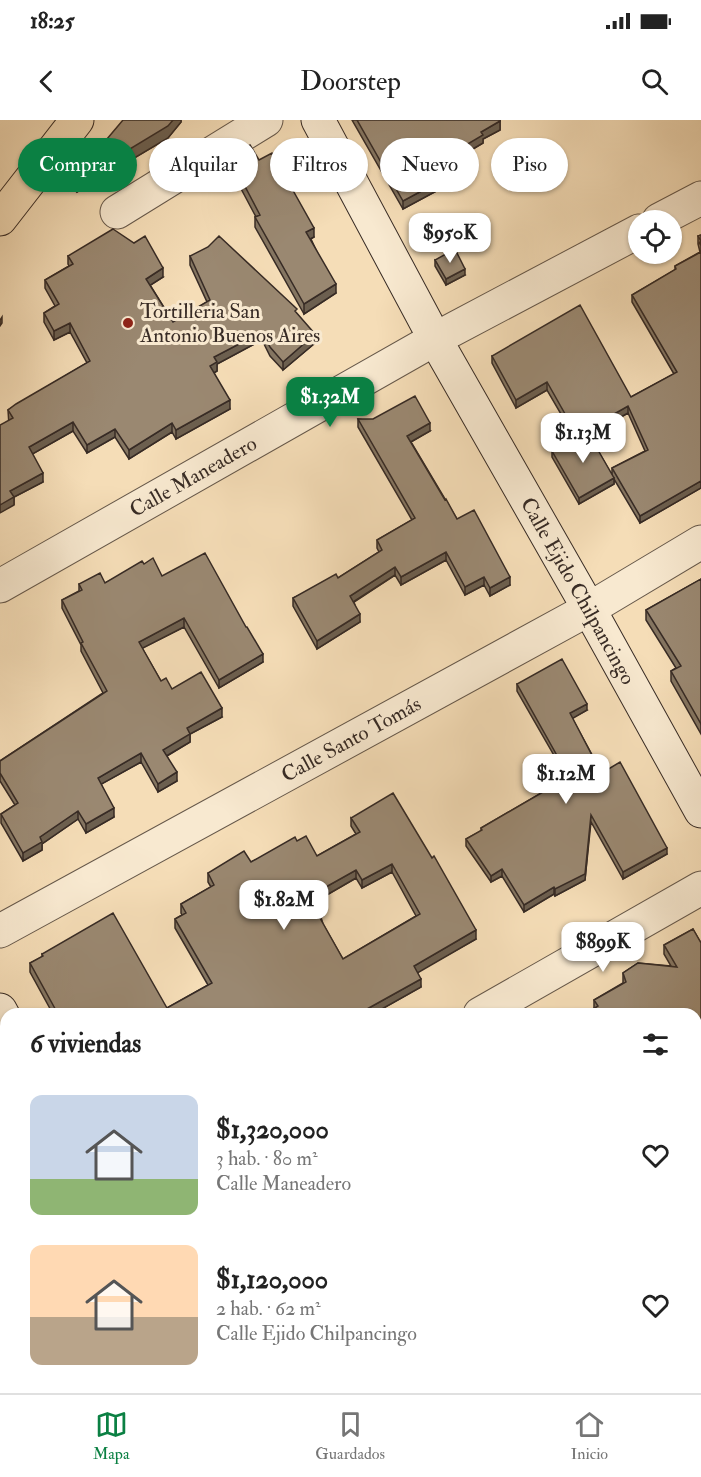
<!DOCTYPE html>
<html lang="es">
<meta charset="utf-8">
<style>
body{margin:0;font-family:"IM FELL Double Pica",serif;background:#f2f2f2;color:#222;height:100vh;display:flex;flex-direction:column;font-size:22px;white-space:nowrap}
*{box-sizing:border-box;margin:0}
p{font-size:20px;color:#767676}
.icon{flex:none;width:33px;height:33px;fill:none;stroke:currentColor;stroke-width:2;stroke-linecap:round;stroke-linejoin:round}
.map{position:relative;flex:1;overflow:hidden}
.details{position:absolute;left:0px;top:888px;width:702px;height:386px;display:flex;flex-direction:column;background:#fff;border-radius:18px 18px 0 0;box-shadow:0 2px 4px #0004}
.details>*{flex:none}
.top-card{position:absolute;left:18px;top:18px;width:666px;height:54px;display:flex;gap:12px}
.buttons{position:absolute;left:628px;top:90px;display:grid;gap:12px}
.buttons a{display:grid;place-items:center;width:54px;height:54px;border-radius:50%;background:#fff;box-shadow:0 2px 4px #0004;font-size:30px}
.price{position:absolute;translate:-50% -51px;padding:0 14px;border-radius:12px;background:#fff;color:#222;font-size:20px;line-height:39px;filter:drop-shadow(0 2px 3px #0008)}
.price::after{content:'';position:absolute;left:50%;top:36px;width:18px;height:14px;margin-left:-9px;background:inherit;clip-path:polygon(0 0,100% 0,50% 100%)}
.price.selected{background:#0b8043;color:#fff}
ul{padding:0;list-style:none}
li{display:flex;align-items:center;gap:18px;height:150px;padding:0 30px}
li span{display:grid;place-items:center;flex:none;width:168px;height:120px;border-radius:12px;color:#555}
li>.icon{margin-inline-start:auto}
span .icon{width:72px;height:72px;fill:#fffc;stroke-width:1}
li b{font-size:26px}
h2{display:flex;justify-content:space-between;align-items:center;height:72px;padding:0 30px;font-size:26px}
.chip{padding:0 21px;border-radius:27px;background:#fff;box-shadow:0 2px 4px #0004;font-size:21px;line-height:54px}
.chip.selected{background:#0b8043;color:#fff}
.status{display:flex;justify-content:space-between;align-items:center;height:42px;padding:0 30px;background:#fff;direction:ltr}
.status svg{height:16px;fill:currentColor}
header{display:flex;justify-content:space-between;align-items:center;height:78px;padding:0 30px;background:#fff;font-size:27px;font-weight:600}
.tab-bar{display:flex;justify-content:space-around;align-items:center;height:84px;border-top:2px solid #e0e0e0;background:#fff;font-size:16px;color:#767676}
.tab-bar a{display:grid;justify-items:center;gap:3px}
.tab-bar .selected{color:#0b8043}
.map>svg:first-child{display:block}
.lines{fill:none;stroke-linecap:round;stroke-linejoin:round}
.street-casing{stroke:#66584a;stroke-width:35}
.secondary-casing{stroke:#372b25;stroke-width:35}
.primary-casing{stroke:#372b25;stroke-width:35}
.street{stroke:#f8e9d0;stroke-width:33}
.secondary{stroke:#f8e9d0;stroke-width:33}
.primary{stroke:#f5ddb7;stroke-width:33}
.wall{fill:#847561;stroke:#372b25;stroke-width:1.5;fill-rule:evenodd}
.shaded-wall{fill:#6c5f4f;stroke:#372b25;stroke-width:1.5}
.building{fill:#9a8871;stroke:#372b25;stroke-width:1.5;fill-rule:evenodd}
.poi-dot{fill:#8f2418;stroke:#f8e9d0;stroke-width:2}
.labels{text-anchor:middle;stroke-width:6;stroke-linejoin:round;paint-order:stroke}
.poi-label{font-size:21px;fill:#372b25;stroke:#f8e9d0;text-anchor:start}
.street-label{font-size:21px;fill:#372b25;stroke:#f8e9d0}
</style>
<div class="status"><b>18:25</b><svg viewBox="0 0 49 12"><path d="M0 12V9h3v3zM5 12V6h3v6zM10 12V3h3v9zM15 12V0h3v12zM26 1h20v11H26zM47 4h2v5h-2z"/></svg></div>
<header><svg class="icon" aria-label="back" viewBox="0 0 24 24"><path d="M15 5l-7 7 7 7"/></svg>Doorstep<svg class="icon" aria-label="search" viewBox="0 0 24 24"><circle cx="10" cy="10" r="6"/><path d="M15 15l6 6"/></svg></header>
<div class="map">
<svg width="701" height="1273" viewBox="0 0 701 1273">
<rect width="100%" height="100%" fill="#f5ddb7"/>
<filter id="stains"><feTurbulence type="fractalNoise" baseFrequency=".00333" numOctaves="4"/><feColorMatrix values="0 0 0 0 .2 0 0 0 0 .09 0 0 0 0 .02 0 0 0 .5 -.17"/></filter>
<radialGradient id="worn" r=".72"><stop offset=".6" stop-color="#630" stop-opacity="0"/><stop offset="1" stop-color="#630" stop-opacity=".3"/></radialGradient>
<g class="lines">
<defs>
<g id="street">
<path d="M117,92L266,0"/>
<path d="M659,100L701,78"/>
<path id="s1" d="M0,466L435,219L639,111"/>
<path id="s2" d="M0,811L589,489L701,422"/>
<path d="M480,894L701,768"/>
<path d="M696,1118L701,1115"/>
<path d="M0,1166L6,1163"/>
<path d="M420,1273L430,1268"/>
</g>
<g id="secondary">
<path id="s3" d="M318,0L435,219L589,489L701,691"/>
<path d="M0,890L6,901"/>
<path d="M214,1268L217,1273"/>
</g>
<path id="primary" d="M0,99L77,0"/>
</defs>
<use href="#street" class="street-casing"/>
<use href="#secondary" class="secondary-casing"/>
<use href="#primary" class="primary-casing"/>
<use href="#street" class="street"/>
<use href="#secondary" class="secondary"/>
<use href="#primary" class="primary"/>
</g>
<path class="wall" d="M181,0V2L168,18L77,72L74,70V58Z
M352,0H500V10L483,19V23L448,44L453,62L403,89Z
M229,36L259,40L314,117L311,119L336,173L304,194L255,107V97H256L229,46Z
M701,115V368L640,403L614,359V364L579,384L552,337V331L575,318L547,270L516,288L492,243V236L631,277L674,254L632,182V175L675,150V146L700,132L698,124V116ZM628,293L645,331L612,348V355L589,315Z
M68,136L163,157L150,165L173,202L207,182L190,145V136L297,194L315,223L283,250L270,236L262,220L217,244V251L214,253L230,289L176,319L172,312L129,339L115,317L87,333L73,311L32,334L43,362L14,377V385L8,290L87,243L70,212L54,220L44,202V193L55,186L45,168V160L69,146L68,144Z
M435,140L465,155L446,165L435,146Z
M358,299L430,311L411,322L457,399L510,465L490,476L484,465L465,475L446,440L401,465L395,455L354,482L360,502L317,529L293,486V478L338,458L379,432L377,428V420L412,400L358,307Z
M144,444L162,456L263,542L219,568L184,507L142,528L161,561L172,569L222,597L190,614V622L167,636L177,661L158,672L141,642L101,664L114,697L86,713L78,699L42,724V730L23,741L1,703V694L15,685L0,661V641L103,573L81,531V525L62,488V480L79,471V464L105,463Z
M701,459V614L671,561V551L676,548L646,500V490Z
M517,564L587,590L572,598L602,653L667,734L623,759L591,702L585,760L555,776L554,774L524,792L502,756L491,762L466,726V719L481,711V708L567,658L517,571Z
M351,698L476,819L417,852L421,867L373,894H53L30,852V843L42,837V834L167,888L208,865L175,808V799L182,795L181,793V784L211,767L208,762V753L251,742L297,721L317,736L356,714L351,706ZM392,752L416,796L343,839L323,804L318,787V780L356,758L362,768Z
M693,809L701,823V1027L696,1029V894H587V893L594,888V880L623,863V853L638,843L671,846L664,834V825Z
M261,1268H320V1273H264Z
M604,1268H696L701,1273H607Z"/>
<path class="shaded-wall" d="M173,0H181V2L168,18L77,72V61Z
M500,1V10L483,19V23L444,46V38L481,12Z
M453,54V62L403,89V81Z
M314,108V117L306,121V112Z
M163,148V157L146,168V159Z
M465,149V155L446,165V159Z
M336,164V173L304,194V184Z
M2,197V203L0,206V200Z
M70,203V212L54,220V211Z
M262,212V220L217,244V251L210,255V246L214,237Z
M315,214V223L283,250V242Z
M547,262V270L516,288V280Z
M230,280V289L176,319V310Z
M628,286V293L577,322V315Z
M73,302V311L29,336V327Z
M172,303V312L129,339V330Z
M430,303V311L407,324V316Z
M115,309V317L87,333V325Z
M43,353V362L14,377V385L0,393V385L10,371Z
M614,358V364L579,384V378Z
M701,361V368L640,403V396Z
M446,432V440L401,465V457Z
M395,447V455L350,484V476Z
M484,457V465L465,475V467Z
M510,457V465L490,476V468Z
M360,494V502L317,529V521Z
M184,498V507L139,530V522Z
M263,534V542L219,568V560Z
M587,584V590L570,600V593Z
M222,588V597L190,614V622L163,638V630L187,608Z
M141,633V642L98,666V658Z
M177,652V661L158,672V664Z
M114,688V697L86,713V704Z
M78,691V699L42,724V730L23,741V733L40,717Z
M591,695L585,760L555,776V769Z
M667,728V734L623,759V752Z
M392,744V752L362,768V760Z
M502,749V756L491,762V756Z
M356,750V758L318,780V787L314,789L315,773Z
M554,767V774L524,792V785Z
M476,810V819L414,855V846Z
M421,859V867L373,894H358Z
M701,1018V1027L696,1029V1021Z
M6,1035V1043L0,1046V1038Z
M316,1268H320V1273H311V1271Z"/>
<path class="building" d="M123,0H173L168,6L77,61L74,58Z
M357,0H500V1L481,12L483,15L444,38L453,54L403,81Z
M250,25L259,40L272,33L314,108L306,112L336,164L304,184L255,97L260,95L229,36Z
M113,109L134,123L145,116L163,148L146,159L173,202L210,180L190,136L208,127L219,116L297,189L295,191L315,214L283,242L270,227L262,212L214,237L217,242L210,246L230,280L176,310L172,303L129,330L115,309L87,325L73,302L29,327L43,353L10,371L14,377L0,385V305L13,298L8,290L16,284L90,241L70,203L54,211L44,193L59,184L45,160L73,144L68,136Z
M701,115V125L699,123L701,121L698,116Z
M455,129L465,149L446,159L435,140Z
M701,132V361L640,396L612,348L648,330L628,286L577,315L547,262L516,280L492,236L580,185L631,277L677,252L632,175L676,149L675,146Z
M415,276L430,303L407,316L445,380L446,379L457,399L474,390L510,457L490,468L484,457L465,467L446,432L401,457L395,447L350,476L360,494L317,521L293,478L336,454L338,458L382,430L377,420L415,398L358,299H373Z
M587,311L614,358L579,378L552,331Z
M205,433L246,507H247L263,534L219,560L184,498L139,522L161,561L166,558L172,569L201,552L222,588L187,608L190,614L163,630L177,652L158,664L141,633L98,658L114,688L86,704L78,691L40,717L42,722L23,733L1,694L18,683L0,653V641L107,571L81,523L83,522L62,480L82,470L79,464L100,453L105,463L142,441L144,444L153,438L162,456Z
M701,459V604L671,551L681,546L646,490Z
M562,539L587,584L570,593L595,641H596L602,653L620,642L667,728L623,752L591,695L585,754L555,769L554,767L524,785L502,749L491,756L466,719L482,710L481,708L569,657L517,564Z
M393,673L432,738L434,736L476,810L414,846L421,859L358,894H58L30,843L43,836L42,834L113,793L167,888L212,863L175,799L186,793L181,784L214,765L208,753L244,731L251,742L295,717L297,721L306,716L317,736L360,712L351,698ZM392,744L420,794L343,839L320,798L323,796L314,780L318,778L315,773L356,750L362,760Z
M693,809L701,823V1018L696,1021V894H588L587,893L598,886L594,880L626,862L623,853L638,843L677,847L664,825Z
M0,978L6,989V1035L0,1038Z
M701,1168V1273H610L611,1272L608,1268H696V1171Z
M6,1201V1268H153L156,1273H0V1204Z
M265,1268H316L311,1271V1273H268Z
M525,1268H555L558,1273H528Z"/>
<circle class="poi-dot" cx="128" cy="203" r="6"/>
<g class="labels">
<g class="poi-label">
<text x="140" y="198">Tortilleria San<tspan x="140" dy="24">Antonio Buenos Aires</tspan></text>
</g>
<g class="street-label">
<text dy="7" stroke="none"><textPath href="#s1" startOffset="222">Calle Maneadero</textPath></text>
<text dy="7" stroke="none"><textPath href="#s3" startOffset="538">Calle Ejido Chilpancingo</textPath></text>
<text dy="7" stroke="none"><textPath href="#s2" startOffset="400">Calle Santo Tomás</textPath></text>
</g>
</g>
<rect width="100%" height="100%" filter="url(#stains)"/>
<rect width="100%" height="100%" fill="url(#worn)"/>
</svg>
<div class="buttons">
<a><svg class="icon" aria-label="locate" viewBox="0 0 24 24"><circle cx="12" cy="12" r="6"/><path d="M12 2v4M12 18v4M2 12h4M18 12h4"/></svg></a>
</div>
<b class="price" style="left:450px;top:144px">$950K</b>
<b class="price selected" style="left:330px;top:308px">$1.32M</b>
<b class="price" style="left:583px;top:344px">$1.13M</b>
<b class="price" style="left:566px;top:685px">$1.12M</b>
<b class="price" style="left:284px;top:811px">$1.82M</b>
<b class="price" style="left:603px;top:853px">$899K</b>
<div class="top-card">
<a class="chip selected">Comprar</a>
<a class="chip">Alquilar</a>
<a class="chip">Filtros</a>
<a class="chip">Nuevo</a>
<a class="chip">Piso</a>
</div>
<section class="details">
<h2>6 viviendas<svg class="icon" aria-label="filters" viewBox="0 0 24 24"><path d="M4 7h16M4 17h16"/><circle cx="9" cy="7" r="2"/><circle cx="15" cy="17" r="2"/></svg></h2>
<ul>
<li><span style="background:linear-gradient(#c9d6e8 70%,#8fb573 0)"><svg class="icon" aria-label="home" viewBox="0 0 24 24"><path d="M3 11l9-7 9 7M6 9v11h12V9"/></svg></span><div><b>$1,320,000</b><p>3 hab. · 80 m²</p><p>Calle Maneadero</p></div><svg class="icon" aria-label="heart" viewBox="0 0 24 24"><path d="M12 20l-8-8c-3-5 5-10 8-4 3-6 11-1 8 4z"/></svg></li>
<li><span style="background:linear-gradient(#ffd9b3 60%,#b9a48a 0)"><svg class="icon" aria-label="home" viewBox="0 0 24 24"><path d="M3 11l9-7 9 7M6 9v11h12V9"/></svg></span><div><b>$1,120,000</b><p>2 hab. · 62 m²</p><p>Calle Ejido Chilpancingo</p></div><svg class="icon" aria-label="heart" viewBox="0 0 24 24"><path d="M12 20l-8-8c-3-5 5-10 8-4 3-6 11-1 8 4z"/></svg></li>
</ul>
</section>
</div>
<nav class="tab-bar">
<a class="selected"><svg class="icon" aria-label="map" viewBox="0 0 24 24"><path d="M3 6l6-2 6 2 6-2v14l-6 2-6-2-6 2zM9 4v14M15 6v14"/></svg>Mapa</a>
<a><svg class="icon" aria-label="saved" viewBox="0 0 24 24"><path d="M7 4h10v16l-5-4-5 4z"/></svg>Guardados</a>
<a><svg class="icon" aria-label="home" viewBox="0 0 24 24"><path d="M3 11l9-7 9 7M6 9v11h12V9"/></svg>Inicio</a>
</nav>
